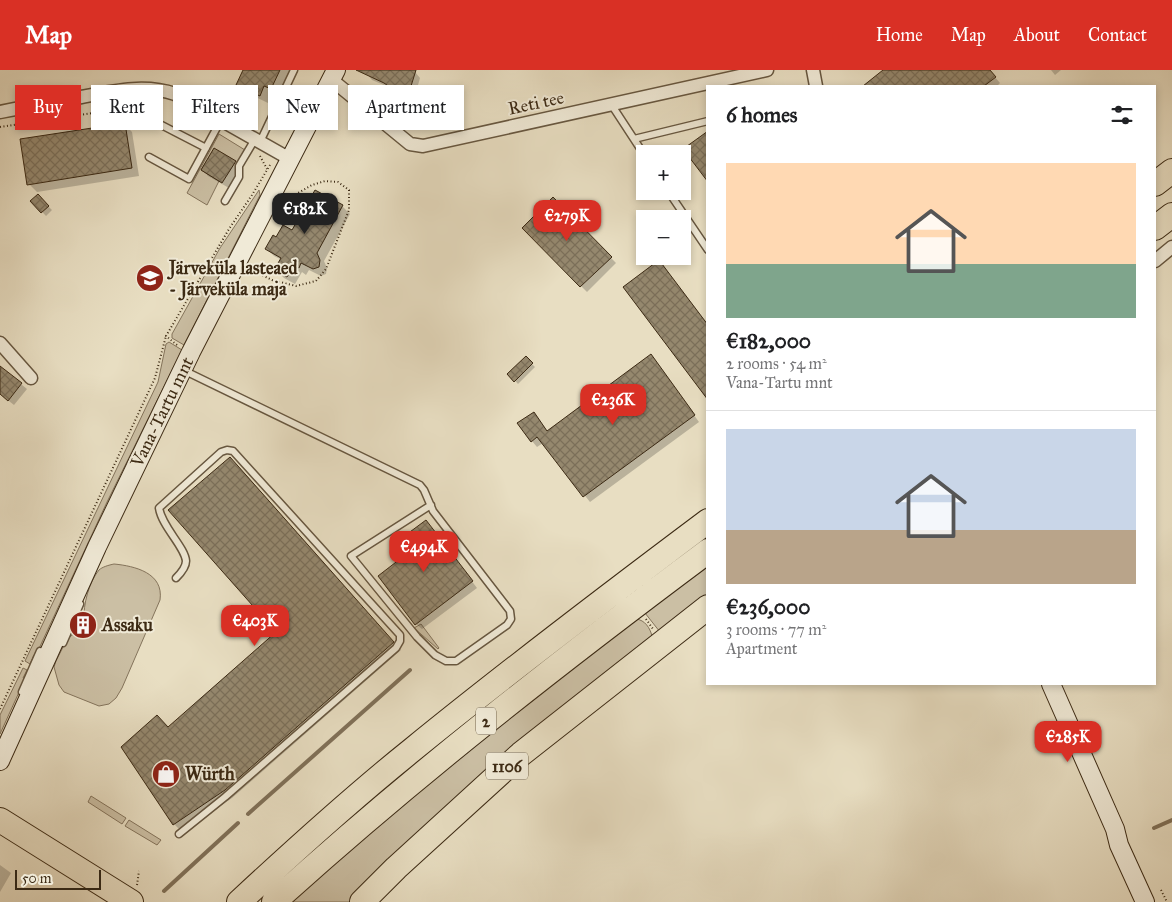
<!DOCTYPE html>
<meta charset="utf-8">
<style>
body{margin:0;font-family:"IM FELL Great Primer",serif;background:#f6f6f6;color:#202124;height:100vh;display:flex;flex-direction:column;font-size:19px;white-space:nowrap}
*{box-sizing:border-box;margin:0}
p{font-size:16px;color:#757577}
.icon{flex:none;width:28px;height:28px;fill:none;stroke:currentColor;stroke-width:2;stroke-linecap:round;stroke-linejoin:round}
.map{position:relative;flex:1;overflow:hidden}
.details{position:absolute;left:706px;top:15px;width:450px;height:600px;display:flex;flex-direction:column;background:#fff;border-radius:0px;box-shadow:0 2px 8px #0003}
.details>*{flex:none}
.hud{position:absolute;left:15px;top:15px;width:475px;height:45px;display:flex;gap:10px}
.tools{position:absolute;left:636px;top:75px;display:grid;gap:10px}
.tools a{display:grid;place-items:center;width:55px;height:55px;border-radius:0px;background:#fff;box-shadow:0 2px 8px #0003;font-size:25px}
.scale{position:absolute;left:15px;bottom:12px;width:86px;box-sizing:border-box;padding-left:5px;border:2px solid #3c2a14;border-top:0;font-size:14px;line-height:18px;white-space:nowrap;color:#3c2a14;-webkit-text-stroke:4px #f0ead7;paint-order:stroke}
.price{position:absolute;translate:-50% -42px;padding:0 11px;border-radius:10px;background:#d93025;color:#fff;font-size:16px;line-height:32px;filter:drop-shadow(0 1px 2px #0008)}
.price::after{content:'';position:absolute;left:50%;top:30px;width:15px;height:11px;margin-left:-8px;background:inherit;clip-path:polygon(0 0,100% 0,50% 100%)}
.price.active{background:#222;color:#fff}
ul{padding:0;list-style:none}
li{display:grid;align-content:center;gap:10px;height:265px;padding:0 20px}
li+li{border-top:1px solid #e0e0e0}
li span{display:grid;place-items:center;height:155px;border-radius:0px;color:#555}
li>.icon{margin-inline-start:auto}
span .icon{width:90px;height:90px;fill:#fffc;stroke-width:1}
li b{font-size:21px}
h2{display:flex;justify-content:space-between;align-items:center;height:60px;padding:0 20px;font-size:21px}
.tag{padding:0 18px;border-radius:0px;background:#fff;box-shadow:0 2px 8px #0003;font-size:18px;line-height:45px}
.tag.active{background:#d93025;color:#fff}
header{display:flex;align-items:center;gap:30px;box-sizing:border-box;height:70px;padding:0 25px;background:#d93025;color:#fff}
header strong{font-size:24px}
nav{display:flex;gap:28px;margin-inline-start:auto;font-size:18px}
.map>svg:first-child{display:block}
.green{fill:#cbbfa4;stroke:#84745c}
.shadow{fill:#0003}
.lines{fill:none;stroke-linecap:round;stroke-linejoin:round}
.stream{stroke:#807159;stroke-width:4}
.building{fill:url(#building-cross-hatch);stroke:#3c2a14}
.lane-casing{stroke:#675740;stroke-width:9}
.street-casing{stroke:#675740;stroke-width:15}
.secondary-casing{stroke:#3c2a14;stroke-width:20}
.highway-casing{stroke:#3c2a14;stroke-width:26}
.path{stroke:#3c2a14;stroke-width:2;stroke-dasharray:1 2.5;stroke-linecap:butt}
.lane{stroke:#f0ead7;stroke-width:6}
.street{stroke:#f0ead7;stroke-width:12}
.secondary{stroke:#f0ead7;stroke-width:18}
.highway{stroke:#e8dec2;stroke-width:24}
.labels{text-anchor:middle;stroke-width:4;stroke-linejoin:round;paint-order:stroke}
.shield{fill:#f0ead7;stroke:#72644e;stroke-width:1}
.shield-label{font-size:16px;font-weight:bold;fill:#3c2a14}
.street-label{font-size:18px;fill:#3c2a14;stroke:#f0ead7}
.poi-label{font-size:18px;font-weight:bold;fill:#3c2a14;stroke:#f0ead7;text-anchor:start}
</style>
<header>
<strong>Map</strong>
<nav><a>Home</a><a>Map</a><a>About</a><a>Contact</a></nav>
</header>
<div class="map">
<svg width="1172" height="832" viewBox="0 0 1172 832">
<defs>
<pattern id="building-cross-hatch" width="8" height="8" patternUnits="userSpaceOnUse" patternTransform="scale(1.25)"><rect width="8" height="8" fill="#95886e"/><path d="M0 0l8 8M0 8l8-8" fill="none" stroke="#7b6f59"/></pattern>
</defs>
<rect width="100%" height="100%" fill="#e8dec2"/>
<filter id="stains"><feTurbulence type="fractalNoise" baseFrequency=".004" numOctaves="4"/><feColorMatrix values="0 0 0 0 .2 0 0 0 0 .09 0 0 0 0 .02 0 0 0 .5 -.17"/></filter>
<radialGradient id="worn" r=".72"><stop offset=".6" stop-color="#630" stop-opacity="0"/><stop offset="1" stop-color="#630" stop-opacity=".3"/></radialGradient>
<path class="green" d="M219,64L245,80L238,93L214,79L201,100L219,111L207,135L187,123Z
M259,120L260,125L184,275L172,268V264L220,178Z
M169,272L182,280L107,432L36,585H34L30,594L25,591L158,312L166,274Z
M114,494C135,496 164,503 160,530L122,618L116,628L109,634L99,636L64,622L59,615L54,597L56,591L67,569L79,560L82,561L86,552L84,550C83,535 89,512 99,500C102,497 109,495 114,494Z
M707,496V526L660,562L645,543Z
M636,549C645,550 650,558 652,566L351,832H291C401,732 518,640 636,549Z
M421,554L439,578L438,579L414,558Z
M23,598L27,600L23,608L25,609L0,664V645Z
M91,726L126,748L122,754L88,732Z
M129,750L161,770L157,775L125,756Z"/>
<path class="shadow" d="M245,0H290L278,26L272,23L268,33L245,22L238,15Z
M368,0H411L415,2L420,8L411,40L404,34V27L391,18L372,10L367,4Z
M885,0H989L1000,13L997,16H865Z
M1051,0H1061L1055,5Z
M124,54L132,62L139,106L37,122L29,114Z
M235,92L241,98L229,118L208,106L203,100Z
M315,121L342,136L350,144L324,191L327,198L326,204L321,206L309,200L306,205L302,202L295,214L284,208L276,200L282,190L274,186L266,178L277,168L293,162Z
M38,126L52,140L46,146L32,131Z
M553,129L616,193L587,222L523,158Z
M651,286L699,352L590,432L543,373L537,377L532,371L533,343L548,362Z
M526,288L535,297L518,314L509,304Z
M0,297L27,319L14,335L0,324Z
M238,396L401,580L232,728L182,762L174,754L168,658L278,562Z
M431,457L477,518L422,559L416,554L402,489Z
M0,795L11,803L0,822Z"/>
<g class="lines">
<path class="stream" d="M248,744L410,600
M1154,758L1172,750
M164,821L238,753"/>
</g>
<path class="building" d="M243,0H280L271,19L264,16L260,26L236,15Z
M356,0H416L407,29L384,13Z
M883,0H990L996,7L984,16H863Z
M125,53L132,98L27,115L20,69Z
M708,61V112L683,79Z
M214,78L236,91L222,113L201,100Z
M315,120L343,135L317,183L320,190L319,197L313,199L301,193L299,198L294,195L287,207L274,200L281,188L265,179L273,165L276,167L283,155L292,160Z
M38,124L49,136L41,143L30,131Z
M553,127L612,187L580,217L522,158Z
M659,190L708,255V330L623,217Z
M651,284L695,345L583,427L537,367L531,372L517,353L534,342L547,361Z
M526,286L533,293L514,312L507,304Z
M0,296L22,313L8,331L0,324Z
M230,387L394,572L225,720L173,755L121,677L157,645L168,657L276,562L168,440Z
M426,450L473,511L415,555L378,506L400,489L391,476Z"/>
<g class="lines">
<defs>
<path id="lane" d="M139,18L144,46L206,78
M611,34L645,86
M634,69L708,51
M260,72L294,0
M149,87L189,109L221,50
M668,121L708,180
M225,131L239,107V96L255,69
M183,300L420,415L424,420L433,441L510,541L511,549L507,555L456,591H446L435,585L417,567L351,486L431,435
M176,508C180,504 186,498 186,491C185,477 162,457 159,438L221,382L227,380L233,381L400,565V571L396,578L225,727L179,764
M63,573L80,534
M22,622L40,581"/>
<path id="street" d="M813,0L816,16
M332,10L410,74L423,76L767,0
M0,42C25,37 51,32 76,28C109,22 143,13 175,24L290,89
M1155,191L1172,177
M0,273L31,308"/>
<path id="secondary" d="M1051,614L1115,759L1119,775L1145,832
M0,691L97,477L191,282L336,0"/>
<path id="highway" d="M1155,114L1172,101
M1155,158L1172,145
M0,750L131,832
M239,832C295,780 352,728 412,680C509,601 608,526 708,451
M274,832C412,707 558,593 708,481
M362,832L396,798L521,684L708,537"/>
</defs>
<use href="#lane" class="lane-casing"/>
<use href="#street" class="street-casing"/>
<use href="#secondary" class="secondary-casing"/>
<use href="#highway" class="highway-casing"/>
<path class="path" d="M150,34L160,33
M0,57L133,37
M260,86L267,99
M250,199L272,210L296,216L316,211L326,199L349,140V120L338,112L325,111L312,115L293,126L279,144
M177,275L166,266L229,159L252,125L270,95
M646,549L653,559
M0,639L155,308L166,266
M137,815L139,801
M1161,820L1167,832"/>
<use href="#lane" class="lane"/>
<use href="#street" class="street"/>
<use href="#secondary" class="secondary"/>
<use href="#highway" class="highway"/>
</g>
<defs>
<symbol id="school-disc" viewBox="-11 -11 22 22"><circle r="9.5" fill="#8f2418" stroke="#f0ead7"/><path d="M0-5L7-2L0 1L-7-2ZM-4 1L0 2.5L4 1V4Q0 6-4 4Z" fill="#fff"/></symbol>
<symbol id="building-disc" viewBox="-11 -11 22 22"><circle r="9.5" fill="#8f2418" stroke="#f0ead7"/><path d="M-4-6H4V6H1V3H-1V6H-4ZM-2.5-4.3h1.7v1.8h-1.7ZM.8-4.3h1.7v1.8H.8ZM-2.5-1h1.7V.8h-1.7ZM.8-1h1.7V.8H.8Z" fill="#fff"/></symbol>
<symbol id="shop-disc" viewBox="-11 -11 22 22"><circle r="9.5" fill="#8f2418" stroke="#f0ead7"/><path d="M-5-2.5h2.3a2.7 3.5 0 0 1 5.4 0H5L5.5 6h-11ZM-1.5-2.5h3a1.5 2.3 0 0 0-3 0Z" fill="#fff"/></symbol>
</defs>
<g fill-rule="evenodd">
<use href="#school-disc" x="134" y="192" width="32" height="32"/>
<use href="#building-disc" x="67" y="539" width="32" height="32"/>
<use href="#shop-disc" x="150" y="688" width="32" height="32"/>
</g>
<g class="labels">
<g class="shield">
<rect x="476" y="637.5" width="20" height="27" rx="4"/>
<rect x="486" y="682.5" width="42" height="27" rx="4"/>
</g>
<g class="shield-label">
<text x="486" y="657">2</text>
<text x="507" y="702">1106</text>
</g>
<g class="street-label">
<text transform="translate(536 33) rotate(-12)" y="6">Reti tee</text>
<text transform="translate(162 342) rotate(-64)" y="6">Vana-Tartu mnt</text>
</g>
<g class="poi-label">
<text x="169" y="204">Järveküla lasteaed<tspan x="169" dy="21">- Järveküla maja</tspan></text>
<text x="102" y="561">Assaku</text>
<text x="185" y="710">Würth</text>
</g>
</g>
<rect width="100%" height="100%" filter="url(#stains)"/>
<rect width="100%" height="100%" fill="url(#worn)"/>
</svg>
<div class="tools">
<a>+</a>
<a>−</a>
</div>
<div class="scale">50 m</div>
<b class="price active" style="left:305px;top:165px">€182K</b>
<b class="price" style="left:567px;top:172px">€279K</b>
<b class="price" style="left:613px;top:356px">€236K</b>
<b class="price" style="left:424px;top:503px">€494K</b>
<b class="price" style="left:255px;top:577px">€403K</b>
<b class="price" style="left:1068px;top:693px">€285K</b>
<div class="hud">
<a class="tag active">Buy</a>
<a class="tag">Rent</a>
<a class="tag">Filters</a>
<a class="tag">New</a>
<a class="tag">Apartment</a>
</div>
<section class="details">
<h2>6 homes<svg class="icon" aria-label="filters" viewBox="0 0 24 24"><path d="M4 7h16M4 17h16"/><circle cx="9" cy="7" r="2"/><circle cx="15" cy="17" r="2"/></svg></h2>
<ul>
<li><span style="background:linear-gradient(#ffd9b3 65%,#7fa58c 0)"><svg class="icon" aria-label="home" viewBox="0 0 24 24"><path d="M3 11l9-7 9 7M6 9v11h12V9"/></svg></span><div><b>€182,000</b><p>2 rooms · 54 m²</p><p>Vana-Tartu mnt</p></div></li>
<li><span style="background:linear-gradient(#c9d6e8 65%,#b9a48a 0)"><svg class="icon" aria-label="home" viewBox="0 0 24 24"><path d="M3 11l9-7 9 7M6 9v11h12V9"/></svg></span><div><b>€236,000</b><p>3 rooms · 77 m²</p><p>Apartment</p></div></li>
</ul>
</section>
</div>
